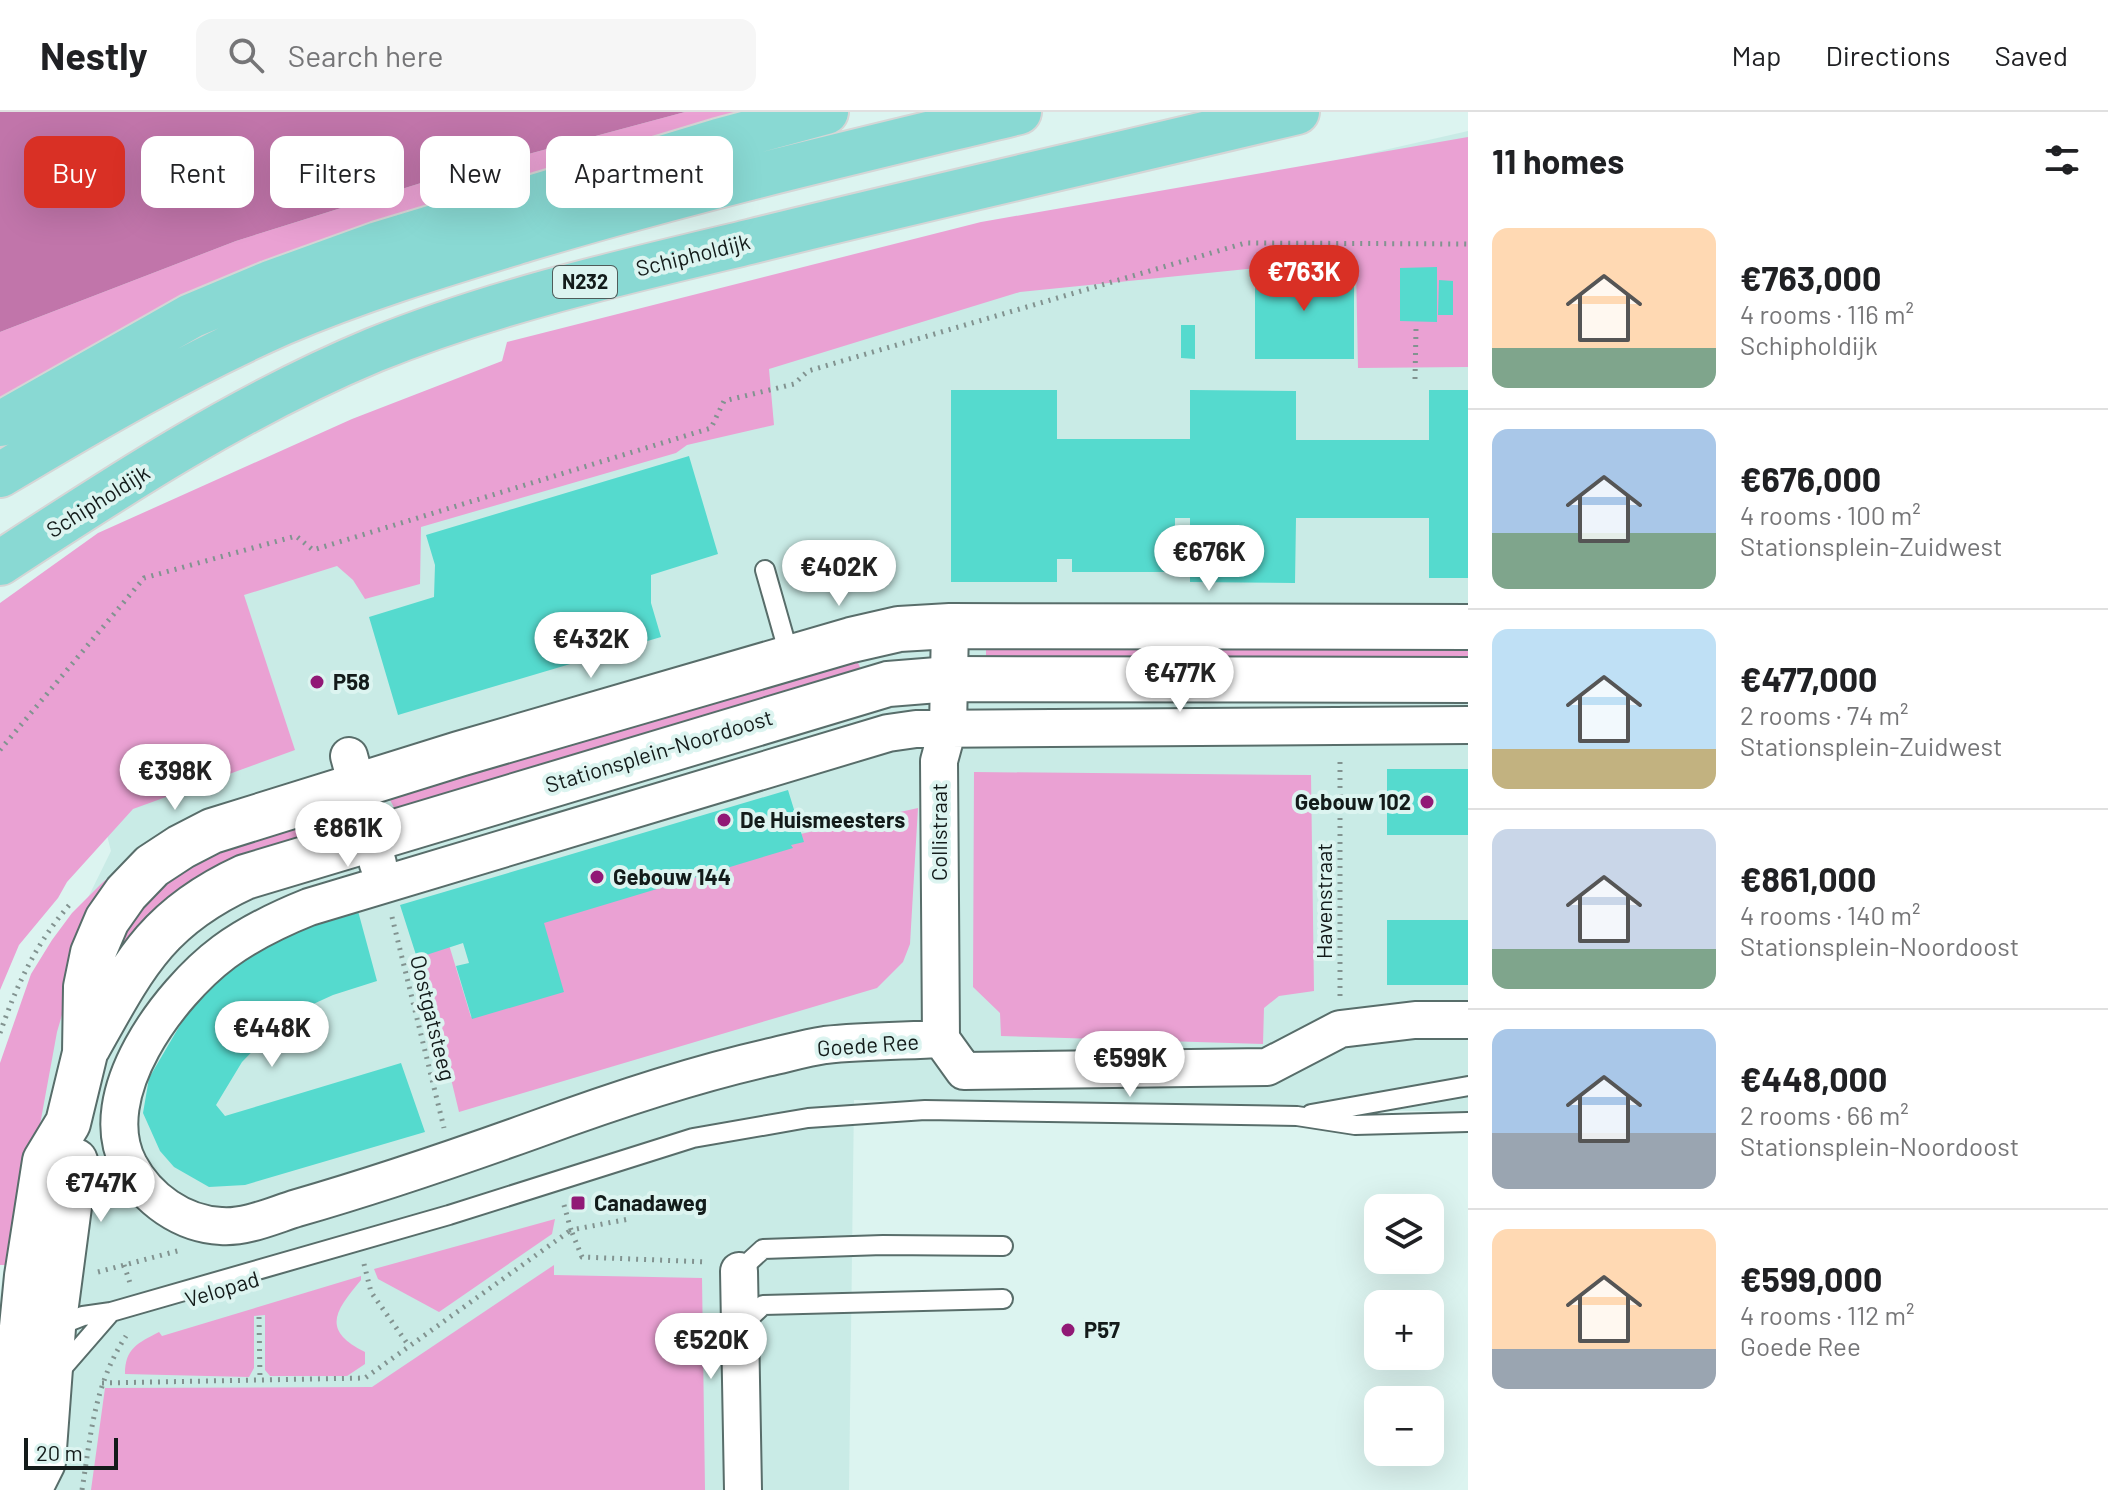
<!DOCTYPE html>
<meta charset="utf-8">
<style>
body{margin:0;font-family:Barlow,sans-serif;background:#f6f6f6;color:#202124;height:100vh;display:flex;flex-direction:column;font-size:30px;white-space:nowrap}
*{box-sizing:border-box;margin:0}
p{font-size:26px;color:#757577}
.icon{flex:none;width:44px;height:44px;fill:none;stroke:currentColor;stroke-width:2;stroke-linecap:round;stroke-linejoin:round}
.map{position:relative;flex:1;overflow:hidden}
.panel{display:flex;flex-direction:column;background:#fff;width:640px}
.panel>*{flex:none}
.hud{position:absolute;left:24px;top:24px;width:760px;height:72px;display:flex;gap:16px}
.buttons{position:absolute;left:1364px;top:1082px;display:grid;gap:16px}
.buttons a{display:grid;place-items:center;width:80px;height:80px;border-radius:16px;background:#fff;box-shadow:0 8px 32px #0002;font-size:40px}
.scale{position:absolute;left:24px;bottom:20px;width:94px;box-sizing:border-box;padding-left:8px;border:4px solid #131b1a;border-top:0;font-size:22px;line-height:28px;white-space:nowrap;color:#131b1a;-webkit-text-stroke:6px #dcf4f0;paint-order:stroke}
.price{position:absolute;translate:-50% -68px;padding:0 18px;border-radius:28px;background:#fff;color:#222;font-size:26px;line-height:52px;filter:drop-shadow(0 2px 4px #0008)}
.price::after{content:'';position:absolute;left:50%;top:48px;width:24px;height:18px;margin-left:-12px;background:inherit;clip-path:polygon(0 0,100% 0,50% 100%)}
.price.on{background:#d93025;color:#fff}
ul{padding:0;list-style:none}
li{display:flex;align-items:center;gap:24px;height:200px;padding:0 24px}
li+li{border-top:2px solid #e0e0e0}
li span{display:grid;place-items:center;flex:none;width:224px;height:160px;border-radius:16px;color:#555}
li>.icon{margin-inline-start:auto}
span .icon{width:96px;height:96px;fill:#fffc;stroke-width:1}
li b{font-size:34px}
h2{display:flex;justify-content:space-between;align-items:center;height:96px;padding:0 24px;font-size:34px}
.chip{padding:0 28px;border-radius:16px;background:#fff;box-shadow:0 8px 32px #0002;font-size:28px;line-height:72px}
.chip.on{background:#d93025;color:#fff}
header{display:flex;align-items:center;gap:48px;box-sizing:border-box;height:112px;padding:0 40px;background:#fff;border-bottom:2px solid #e0e0e0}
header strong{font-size:38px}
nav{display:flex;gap:44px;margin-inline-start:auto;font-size:28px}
.search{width:560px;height:72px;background:#f6f6f6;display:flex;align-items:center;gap:20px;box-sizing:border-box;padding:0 28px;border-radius:16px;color:#757577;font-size:30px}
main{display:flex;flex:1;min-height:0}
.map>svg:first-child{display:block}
.built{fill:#c9ebe6}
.green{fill:#eaa1d3}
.water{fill:#c175aa}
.building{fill:#55dace}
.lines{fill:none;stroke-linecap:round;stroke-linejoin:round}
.lane-casing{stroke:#586d6a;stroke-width:22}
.street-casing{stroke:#586d6a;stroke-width:40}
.secondary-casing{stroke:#586d6a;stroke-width:48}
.primary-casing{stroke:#d5d6d6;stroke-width:48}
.path{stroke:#829390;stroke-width:5;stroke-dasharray:2 6;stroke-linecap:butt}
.lane{stroke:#fff;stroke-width:18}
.street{stroke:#fff;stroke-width:36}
.secondary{stroke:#fff;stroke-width:44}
.primary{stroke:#89d9d3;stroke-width:44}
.poi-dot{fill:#911976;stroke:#dcf4f0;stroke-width:3}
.labels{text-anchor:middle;stroke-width:8;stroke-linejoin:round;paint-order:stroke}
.shield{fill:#dcf4f0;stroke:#4f5c5a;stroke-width:2}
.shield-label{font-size:20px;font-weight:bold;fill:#131b1a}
.street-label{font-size:22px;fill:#131b1a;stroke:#dcf4f0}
.poi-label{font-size:22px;font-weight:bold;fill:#131b1a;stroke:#dcf4f0;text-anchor:start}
</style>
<header>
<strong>Nestly</strong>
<div class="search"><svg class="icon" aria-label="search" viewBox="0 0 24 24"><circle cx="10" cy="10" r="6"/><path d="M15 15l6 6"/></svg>Search here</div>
<nav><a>Map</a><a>Directions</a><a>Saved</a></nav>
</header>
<main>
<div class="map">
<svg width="1468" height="1378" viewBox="0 0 1468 1378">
<rect width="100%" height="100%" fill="#dcf4f0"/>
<path class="built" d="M1468,19V1000L854,988L849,1378H0V1183L40,883L111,739L45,481L936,140Z"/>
<path class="green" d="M685,0H778L0,289V220L236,129L421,71Z
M1468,25V255L1358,256L1356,154L1257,156L1020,180L769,257L774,313L687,333L676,341L421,415L420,472L365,487L353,468L337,454L244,483L295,638L133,697L67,770L58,786L19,833L0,878V491L98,421L352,307L502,249L507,230L981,110Z
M1468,530V552L986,547V537L990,532Z
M857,548L861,558L397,701L390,688L392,682Z
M974,660L1311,663L1314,879L1279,884L1264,896L1263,932L1001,924L1000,901L973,875Z
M322,661L318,676L231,705L77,851L57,920L15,1149L12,1153H0V951L31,862L52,828L72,801L102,771L158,724L232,690Z
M918,696L910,832L903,850L877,876L459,1000L421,842L449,833L471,905L554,880L532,807L796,723Z
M334,699L343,712L341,719L121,849L108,850L120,816L186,747Z
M555,1107L552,1122L439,1200L378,1167L374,1157Z
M554,1153V1163L702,1166L705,1378H91L105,1276L372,1275Z
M361,1164V1168C336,1198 320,1218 365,1240V1252L347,1264H270L265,1258V1203L254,1204V1256L249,1265L125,1262C125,1236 138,1231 159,1220L162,1224Z"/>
<path class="water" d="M0,0H685L421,71L236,129L0,220Z"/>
<path class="building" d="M1255,155H1354V247H1255Z
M1437,155V210L1400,209V156Z
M1439,168L1453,169V203H1438Z
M1181,213H1195V247L1181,246Z
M951,278H1057V327H1190V278L1296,279V328H1429V278H1468V466H1429V406H1296L1295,471L1190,470V406H1175V460H1072V447H1057V470H951Z
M689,344L718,442L651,463V491L661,525L398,603L369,505L434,485L435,453L426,423Z
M1387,657H1468V723H1387Z
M788,678L804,730L791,733L793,736L544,811L564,880L472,907L456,854L469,851L463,831L417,846L400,793Z
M358,799L377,869L333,883L298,899L277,914L242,950L216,993L225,1004L401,951L425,1020L245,1073L209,1075L174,1055L160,1039L143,1001L149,966L186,903L206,880L239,852L266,835L291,821Z
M1387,808H1468V873H1387Z"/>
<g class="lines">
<defs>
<path id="lane" d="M765,458L790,546
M1311,1002L1468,974
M739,1159L763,1137L883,1133L1003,1134
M742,1213L763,1193L1003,1187
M55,1215L83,1204L111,1200L449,1103L693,1026L808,1006L925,998L1297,1004L1355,1013L1468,1010
M58,1261L111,1200"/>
<path id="street" d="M349,644L378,752
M941,927C902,929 863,929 825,933C805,936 785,942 766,946C687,964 610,990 534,1018C456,1046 377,1073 297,1096C274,1103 246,1116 221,1114C182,1112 147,1087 129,1053C92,983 169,881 224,840C250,821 279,807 309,795L888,621L916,617L1468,613
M941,927L964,959L1267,955L1340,917L1415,908H1468
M941,927L939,649L948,616L950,514
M739,1159L743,1378"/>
<path id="secondary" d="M88,935C134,853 156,806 245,765L888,572L950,567L1468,568
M16,1378L9,1347L27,1164L45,1049L68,1011L85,941L86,875L93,841L107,808L126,781L152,754L181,735L212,719L459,642L851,528L899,517L950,514L1468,515
M29,1378L43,1350L53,1216L75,1049"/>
<path id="primary" d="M0,312L191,204L270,171L378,132L718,29L826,0
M0,363C92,308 183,255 282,211C361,177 445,152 527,127C690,78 854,40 1019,0
M0,451C119,373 242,293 374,238C495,189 623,160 749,130C931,85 1114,44 1297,0"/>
</defs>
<use href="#lane" class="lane-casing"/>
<use href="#street" class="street-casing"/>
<use href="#secondary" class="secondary-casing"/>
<use href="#primary" class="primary-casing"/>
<path class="path" d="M1415,267L1416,217
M0,638L144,466L296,424L313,438L711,316L724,289L794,272L808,259L1245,131L1468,132
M392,805L444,1016
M1340,884V646
M0,921C17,872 37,829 72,790
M564,1093L571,1118L629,1107
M364,1152L371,1180L409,1234
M124,1153L130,1171
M98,1160L181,1138
M259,1205L260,1268
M102,1271L365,1266L571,1118L582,1145L708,1150
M82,1378C91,1322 94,1273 126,1224"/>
<use href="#lane" class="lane"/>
<use href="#street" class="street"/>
<use href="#secondary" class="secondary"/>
<use href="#primary" class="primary"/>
</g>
<g class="poi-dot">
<circle cx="317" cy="570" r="8"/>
<circle cx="1427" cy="690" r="8"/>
<circle cx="724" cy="708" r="8"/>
<circle cx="597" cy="765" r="8"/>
<rect x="570" y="1083" width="16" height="16" rx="4"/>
<circle cx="1068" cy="1218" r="8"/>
</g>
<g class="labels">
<rect class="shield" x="553" y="154" width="64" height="32" rx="6"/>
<g class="shield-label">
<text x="585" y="177">N232</text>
</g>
<g class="street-label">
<text transform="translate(693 143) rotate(-14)" y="8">Schipholdijk</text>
<text transform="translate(98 389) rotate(-32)" y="8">Schipholdijk</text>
<text transform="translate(659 639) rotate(-17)" y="8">Stationsplein-Noordoost</text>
<text transform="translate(939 720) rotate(-90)" y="8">Collistraat</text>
<text transform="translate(1324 789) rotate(-90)" y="8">Havenstraat</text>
<text transform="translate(433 906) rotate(76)" y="8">Oostgatsteeg</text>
<text transform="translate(868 933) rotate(-4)" y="8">Goede Ree</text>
<text transform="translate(222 1177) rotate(-17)" y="8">Velopad</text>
</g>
<g class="poi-label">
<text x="333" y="578">P58</text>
<text x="1411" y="698" text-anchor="end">Gebouw 102</text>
<text x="740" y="716">De Huismeesters</text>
<text x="613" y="773">Gebouw 144</text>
<text x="594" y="1099">Canadaweg</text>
<text x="1084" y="1226">P57</text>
</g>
</g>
</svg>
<div class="buttons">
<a><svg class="icon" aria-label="layers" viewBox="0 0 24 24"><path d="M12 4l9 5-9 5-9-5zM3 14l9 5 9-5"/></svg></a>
<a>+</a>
<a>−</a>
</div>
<div class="scale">20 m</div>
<b class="price on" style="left:1304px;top:201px">€763K</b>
<b class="price" style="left:1209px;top:481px">€676K</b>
<b class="price" style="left:839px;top:496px">€402K</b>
<b class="price" style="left:591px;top:568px">€432K</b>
<b class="price" style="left:1180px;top:602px">€477K</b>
<b class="price" style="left:175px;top:700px">€398K</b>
<b class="price" style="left:348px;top:757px">€861K</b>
<b class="price" style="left:272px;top:957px">€448K</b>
<b class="price" style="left:1130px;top:987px">€599K</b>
<b class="price" style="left:101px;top:1112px">€747K</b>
<b class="price" style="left:711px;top:1269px">€520K</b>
<div class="hud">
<a class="chip on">Buy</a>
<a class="chip">Rent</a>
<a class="chip">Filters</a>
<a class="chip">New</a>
<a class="chip">Apartment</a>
</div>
</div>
<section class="panel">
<h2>11 homes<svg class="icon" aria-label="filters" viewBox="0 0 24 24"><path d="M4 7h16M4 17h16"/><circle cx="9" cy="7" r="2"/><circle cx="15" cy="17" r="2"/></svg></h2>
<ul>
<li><span style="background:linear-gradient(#ffd9b3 75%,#7fa58c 0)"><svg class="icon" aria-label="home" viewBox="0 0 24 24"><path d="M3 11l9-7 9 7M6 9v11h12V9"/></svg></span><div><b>€763,000</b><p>4 rooms · 116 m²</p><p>Schipholdijk</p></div></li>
<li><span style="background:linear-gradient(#a9c7e8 65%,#7fa58c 0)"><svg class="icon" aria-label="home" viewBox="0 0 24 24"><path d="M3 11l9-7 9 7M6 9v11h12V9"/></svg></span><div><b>€676,000</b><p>4 rooms · 100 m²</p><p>Stationsplein-Zuidwest</p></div></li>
<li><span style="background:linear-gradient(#bfe0f5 75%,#c2b280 0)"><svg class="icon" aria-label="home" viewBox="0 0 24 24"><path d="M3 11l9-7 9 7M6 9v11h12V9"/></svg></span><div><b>€477,000</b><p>2 rooms · 74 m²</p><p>Stationsplein-Zuidwest</p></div></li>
<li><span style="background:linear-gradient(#c9d6e8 75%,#7fa58c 0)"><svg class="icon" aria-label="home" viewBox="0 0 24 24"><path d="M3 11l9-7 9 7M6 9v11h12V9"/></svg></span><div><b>€861,000</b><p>4 rooms · 140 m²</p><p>Stationsplein-Noordoost</p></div></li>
<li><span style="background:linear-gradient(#a9c7e8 65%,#9aa5b1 0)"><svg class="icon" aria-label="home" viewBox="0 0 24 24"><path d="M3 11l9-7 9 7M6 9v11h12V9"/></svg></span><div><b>€448,000</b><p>2 rooms · 66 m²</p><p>Stationsplein-Noordoost</p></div></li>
<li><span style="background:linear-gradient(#ffd9b3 75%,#9aa5b1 0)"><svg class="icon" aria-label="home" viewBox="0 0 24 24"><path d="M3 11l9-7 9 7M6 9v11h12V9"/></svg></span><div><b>€599,000</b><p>4 rooms · 112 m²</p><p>Goede Ree</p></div></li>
</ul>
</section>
</main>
